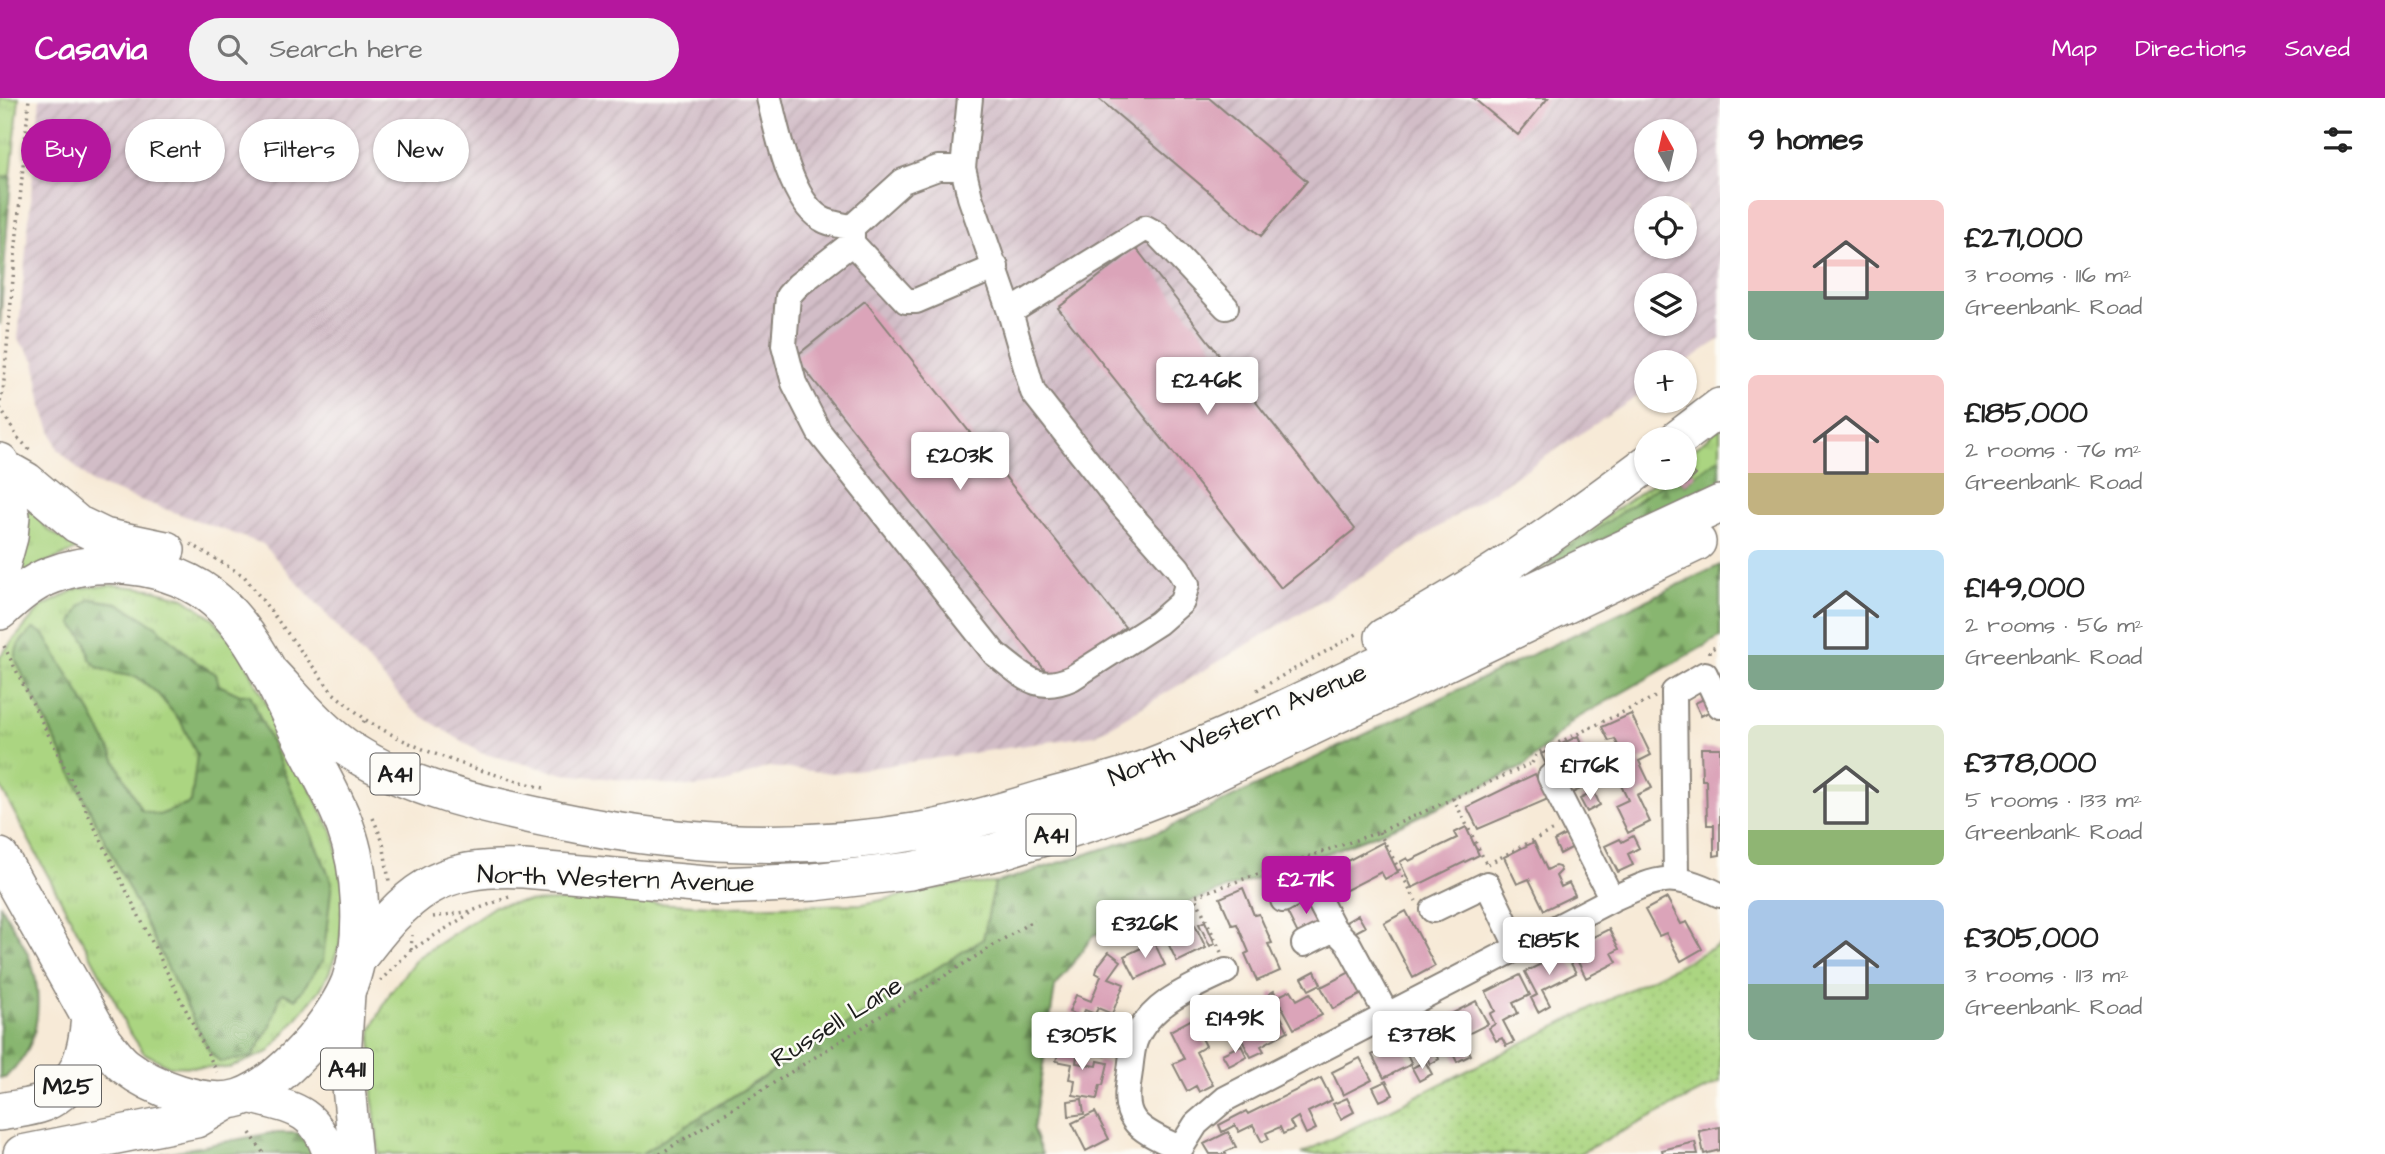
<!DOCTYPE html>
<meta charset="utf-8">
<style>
body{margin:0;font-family:"Architects Daughter",sans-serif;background:#f2f2f2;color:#222;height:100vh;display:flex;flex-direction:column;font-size:26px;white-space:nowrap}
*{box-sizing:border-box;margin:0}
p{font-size:23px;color:#767676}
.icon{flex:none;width:38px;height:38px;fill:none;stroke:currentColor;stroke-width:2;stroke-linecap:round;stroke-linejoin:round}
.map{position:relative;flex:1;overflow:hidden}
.panel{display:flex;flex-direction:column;background:#fff;width:665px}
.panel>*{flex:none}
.top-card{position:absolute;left:21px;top:21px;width:665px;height:63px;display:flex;gap:14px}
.needle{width:46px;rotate:352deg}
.fabs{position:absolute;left:1634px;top:21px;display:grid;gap:14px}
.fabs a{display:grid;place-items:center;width:63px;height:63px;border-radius:50%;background:#fff;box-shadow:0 2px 5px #0004;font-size:35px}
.price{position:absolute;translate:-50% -60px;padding:0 16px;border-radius:7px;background:#fff;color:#222;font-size:23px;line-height:46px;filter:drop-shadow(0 2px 4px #0008)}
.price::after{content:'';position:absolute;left:50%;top:42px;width:21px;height:16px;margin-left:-10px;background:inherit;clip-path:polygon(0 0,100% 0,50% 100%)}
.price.active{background:#b5179e;color:#fff}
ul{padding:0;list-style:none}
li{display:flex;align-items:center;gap:21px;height:175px;padding:0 28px}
li span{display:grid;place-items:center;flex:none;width:196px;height:140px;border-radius:10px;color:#555}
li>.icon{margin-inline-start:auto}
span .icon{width:84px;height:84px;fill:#fffc;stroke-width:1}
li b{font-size:30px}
h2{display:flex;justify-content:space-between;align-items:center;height:84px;padding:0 28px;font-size:30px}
.chip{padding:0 24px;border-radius:32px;background:#fff;box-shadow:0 2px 5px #0004;font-size:24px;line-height:63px}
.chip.active{background:#b5179e;color:#fff}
header{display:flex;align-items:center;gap:42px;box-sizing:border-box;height:98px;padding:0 35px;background:#b5179e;color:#fff}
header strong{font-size:33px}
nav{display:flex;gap:38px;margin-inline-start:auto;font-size:24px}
.search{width:490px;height:63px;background:#f2f2f2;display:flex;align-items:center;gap:18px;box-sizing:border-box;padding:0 24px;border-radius:38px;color:#767676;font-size:26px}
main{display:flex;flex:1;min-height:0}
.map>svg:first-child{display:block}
.industrial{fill:url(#industrial-furrows);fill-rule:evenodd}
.grass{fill:url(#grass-tufts);stroke:#64784e;stroke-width:2}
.forest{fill:url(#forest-firs);stroke:#526946;stroke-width:2}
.park{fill:url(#park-dots);stroke:#64784e;stroke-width:2}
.building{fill:#dba4b9}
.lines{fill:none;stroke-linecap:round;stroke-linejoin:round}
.minor-casing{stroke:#8a837a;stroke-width:28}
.major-casing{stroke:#8a837a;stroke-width:35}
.highway-casing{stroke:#8a837a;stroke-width:40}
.path{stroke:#8a837a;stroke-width:3.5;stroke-dasharray:2 5;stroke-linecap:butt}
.minor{stroke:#fff;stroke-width:24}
.major{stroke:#fff;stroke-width:32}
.highway{stroke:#fff;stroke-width:37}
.labels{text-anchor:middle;stroke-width:5;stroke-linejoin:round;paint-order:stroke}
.shield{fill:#fdfcf7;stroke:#605f5e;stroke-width:2}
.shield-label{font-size:24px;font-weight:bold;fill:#1c1c1c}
.street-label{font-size:26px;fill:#1c1c1c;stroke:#fdfcf7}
</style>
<header>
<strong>Casavia</strong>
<div class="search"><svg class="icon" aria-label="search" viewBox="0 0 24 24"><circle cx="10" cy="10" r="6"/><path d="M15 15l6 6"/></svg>Search here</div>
<nav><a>Map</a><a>Directions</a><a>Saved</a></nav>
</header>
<main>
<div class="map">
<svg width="1720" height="1056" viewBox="0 0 1720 1056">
<defs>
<pattern id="industrial-furrows" width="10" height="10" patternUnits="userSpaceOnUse" patternTransform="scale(1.75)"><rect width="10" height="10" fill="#d2bdc7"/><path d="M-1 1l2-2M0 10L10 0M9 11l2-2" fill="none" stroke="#b4a2aa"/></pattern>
<pattern id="grass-tufts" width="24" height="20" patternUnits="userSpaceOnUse" patternTransform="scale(1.75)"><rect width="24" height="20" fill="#abd581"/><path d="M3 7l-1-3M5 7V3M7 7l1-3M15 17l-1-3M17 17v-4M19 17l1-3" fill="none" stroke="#93b66f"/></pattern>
<pattern id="forest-firs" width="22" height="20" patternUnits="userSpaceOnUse" patternTransform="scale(1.75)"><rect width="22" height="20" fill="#88b66f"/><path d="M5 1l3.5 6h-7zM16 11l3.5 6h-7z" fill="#6e935a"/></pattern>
<pattern id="park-dots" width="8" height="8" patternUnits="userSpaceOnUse" patternTransform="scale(1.75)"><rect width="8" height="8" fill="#abd581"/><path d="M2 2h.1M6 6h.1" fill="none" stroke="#93b66f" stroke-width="1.8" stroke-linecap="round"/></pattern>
</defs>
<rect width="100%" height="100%" fill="#fdfcf7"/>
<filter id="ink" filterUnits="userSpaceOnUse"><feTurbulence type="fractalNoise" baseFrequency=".0143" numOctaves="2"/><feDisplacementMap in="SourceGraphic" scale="14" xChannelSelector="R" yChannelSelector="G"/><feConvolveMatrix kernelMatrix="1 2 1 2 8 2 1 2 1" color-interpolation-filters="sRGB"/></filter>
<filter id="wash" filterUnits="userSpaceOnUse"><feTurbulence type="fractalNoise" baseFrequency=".00686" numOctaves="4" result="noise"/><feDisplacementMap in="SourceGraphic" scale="28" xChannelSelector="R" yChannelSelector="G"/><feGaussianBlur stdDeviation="1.57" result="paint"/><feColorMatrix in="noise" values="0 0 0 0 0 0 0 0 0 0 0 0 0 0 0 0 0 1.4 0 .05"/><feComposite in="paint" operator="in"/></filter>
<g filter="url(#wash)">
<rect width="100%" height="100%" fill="#f7ead7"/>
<path class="industrial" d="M40,0H1720V241L1685,265L1647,264V292L1641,296L1376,470L1095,637L834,675L768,669L725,685L695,689L564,676L481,655L412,612L263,446L92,385L58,351L42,308L35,263L18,241ZM1647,33H1685V72H1647ZM1647,110H1685V149H1647ZM1647,187H1685V226H1647Z"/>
<path class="grass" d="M0,0H19L11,78L0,79Z
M1720,329V360L1696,377L1685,387L1678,380H1685V359Z
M1660,380H1670L1592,435L1546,462L1564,460L1510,486L1507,482L1589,431Z
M28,404L47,431L78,451L19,477L24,455Z
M114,487L150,491L184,500L213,520L239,551L335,739L344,793L340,846L329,875L320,892L269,954L229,970L169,968L144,955L125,927L116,905L0,688V558L41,509L79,490Z
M995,785L983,841L641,1056H379L373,1003L371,932L390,895L417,860L495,808L519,804L597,802L729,809L863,806L953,787Z"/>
<path class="forest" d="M11,78L0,227V79Z
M1720,360V386L1564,460L1548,465L1545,462L1592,435L1670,380H1678L1685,387L1696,377Z
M1720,467V539L1574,622L1525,668L1400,727L1312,761L1094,837L1055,889L1033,1032L1042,1056H641L983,841L995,785L1166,731Z
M90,501L118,505L156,528L195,563L216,576L219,587L240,597L250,596L332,784L323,862L296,901L283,895L278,900L279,902L271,927L252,959L220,964L209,953L16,563C14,547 22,542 33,531L43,535L92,617L141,712L159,717L191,705L197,657L181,624L157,595L137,579L113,575L97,569L90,561L86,544L72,525L80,509Z
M0,806C9,824 22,840 29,859C41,887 41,928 26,955C21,964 12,972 5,980H0Z
M271,1035H298L312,1049L315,1056H161Z"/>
<path class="park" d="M1720,846V984L1578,1056H1301Z"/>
<g id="blocks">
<path class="building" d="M1098,0H1209L1307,83L1261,138Z
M1473,0H1548L1518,37Z
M1136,150L1355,431L1281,490L1058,210Z
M865,203L1125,529L1055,585L795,259Z
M1685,366L1696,377L1685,387L1678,380H1685Z
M1708,599L1714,611L1701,618L1695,605Z
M1631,616L1651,657L1639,663L1652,690L1637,697L1650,724L1628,735L1615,708L1628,702L1615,675L1628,668L1615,641L1609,643L1602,629Z
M1578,638L1584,652L1547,669L1541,656Z
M1701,650H1720V757L1714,758V727H1707L1706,682H1702Z
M1594,670L1600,682L1568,697L1562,685Z
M1535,676L1548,701L1478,731L1467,709Z
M1594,694L1600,707L1587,714L1580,701Z
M1466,729L1479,757L1412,790L1400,764L1407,760L1409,763L1457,740L1454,735Z
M1567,736L1573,749L1560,756L1554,743Z
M1633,738L1639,750L1628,756L1633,767L1618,774L1605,748L1620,741L1622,744Z
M1383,744L1398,774L1385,781L1381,774L1327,802L1315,780Z
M1534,744L1547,772L1555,768L1559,769L1561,773L1556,778L1561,789L1569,785L1575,797L1544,812L1529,781L1517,786L1504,759Z
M1301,765L1308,779L1278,794L1271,780Z
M1243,790L1254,817L1259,816L1272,845L1268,846L1280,873L1257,883L1245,856L1249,854L1237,826L1232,827L1220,800Z
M1312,799L1325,825L1299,838L1286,812Z
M1667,800L1681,826L1687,824L1702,851L1681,863L1666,835L1659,838L1645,812Z
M1406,813L1435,868L1413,880L1384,825Z
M1155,817L1165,837L1153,843L1143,822Z
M1358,817L1365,829L1352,836L1346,824Z
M1205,823L1215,846L1210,848L1199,826Z
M1195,827L1206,850L1177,864L1166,841Z
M1609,831L1619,851L1612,855L1617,864L1586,880L1571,850Z
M1154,844L1165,867L1136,881L1124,858Z
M1109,854L1121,863L1109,880L1124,886L1112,916L1098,910L1095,916L1085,912L1082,919L1069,914L1076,897L1091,903L1101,878L1096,875L1098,868Z
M1565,854L1576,875L1542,892L1550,907L1538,914L1531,900L1537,897L1525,874Z
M1315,873L1321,886L1309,892L1302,880Z
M1350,874L1355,883L1361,880L1368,893L1333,911L1321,889Z
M1520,877L1530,897L1513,905L1518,915L1503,923L1514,944L1506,948L1502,940L1496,943L1489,930L1495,926L1490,916L1495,913L1486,894Z
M1291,892L1297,902L1310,895L1322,917L1294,931L1281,907L1276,909L1288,933L1261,948L1264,953L1251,959L1234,927L1253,917L1256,923L1269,916L1263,904L1271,900L1269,896L1274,893L1277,899Z
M1476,903L1488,926L1460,940L1449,917Z
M1222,905L1229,919L1221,923L1214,909Z
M1192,921L1206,948L1196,954L1213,987L1199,994L1196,988L1187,993L1173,966L1184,961L1170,933Z
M1085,922L1111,927L1105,958L1079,954Z
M1438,924L1449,946L1436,953L1439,961L1430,966L1426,958L1422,960L1410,937Z
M1400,943L1412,966L1384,980L1372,957Z
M1464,943L1471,957L1457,964L1450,950Z
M1051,946L1078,951L1076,965L1097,968L1098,963L1108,965L1103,987H1100L1097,1001L1073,997L1075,982L1069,981L1072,966L1056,963L1058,956L1049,955Z
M1241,947L1247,959L1229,968L1222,956Z
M1360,960L1372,982L1343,997L1332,974Z
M1425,963L1432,976L1419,983L1412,970Z
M1321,980L1332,1002L1308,1014L1316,1031L1306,1036L1298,1019L1290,1024L1294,1031L1283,1036L1280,1029L1266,1035L1269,1041L1262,1044L1253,1027L1239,1034L1235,1027L1222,1034L1219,1027L1246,1013L1248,1016Z
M1386,983L1393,997L1380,1003L1373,989Z
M1347,1000L1354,1014L1341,1021L1333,1006Z
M1082,1001L1084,1016L1069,1018L1068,1003Z
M1095,1014L1109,1041L1086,1053L1072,1025Z
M1720,1029V1052L1704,1056L1699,1033Z
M1228,1034L1236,1049L1225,1054L1226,1056H1210L1204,1046Z
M1695,1044L1698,1056H1663L1662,1052Z"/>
</g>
</g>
<g filter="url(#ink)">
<use href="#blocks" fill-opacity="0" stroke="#8a837a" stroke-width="2"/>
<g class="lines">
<defs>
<path id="minor" d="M769,0C777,33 790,101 820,120C829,126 841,127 852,129
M963,70H938L903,83L852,129V145L906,203H916L996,169
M852,145L798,187L788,198L784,247L794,285L819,334L995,556C1023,577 1036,596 1072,580L1158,525L1182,504L1187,486L1178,470L1121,406L1033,294L1010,214L970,99L963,70L970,0
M1010,214L1146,130L1157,136L1226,209
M1585,662L1550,679L1612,801
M1676,780L1674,594L1705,576L1720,608
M1283,802L1311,787L1334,831L1348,845L1387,917
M1433,812L1487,786L1518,850
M1304,846L1334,831
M1179,1050C1165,1043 1143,1035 1134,1022C1125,1010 1127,994 1129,980C1131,969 1131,955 1135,943C1150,905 1192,889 1226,873
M1177,1056L1196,1026L1225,1001L1612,801C1660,779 1670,773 1720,797"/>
<path id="major" d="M349,888L345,952L355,1056
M247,998C289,1010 314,1008 329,1056"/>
<path id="highway" d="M1678,341L1720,309
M0,364L3,370L6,398L11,418L9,439L0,472
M3,370L26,383L77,426L104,439L166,452
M0,513C15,499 32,484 52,477C107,456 183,467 225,511C258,545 277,591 298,633C313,664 333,695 345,728C361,771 366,840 350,884C342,904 327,925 313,942C295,963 265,992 239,1000C205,1010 152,989 125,968C117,962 111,952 104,944L0,759
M1384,539C1477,490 1563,429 1647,366
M268,573C295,601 320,633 353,654C415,694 490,708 561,723C679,748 801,753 921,733C965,725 1008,712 1050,699C1083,690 1117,682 1148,670C1229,639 1307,600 1385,563C1497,510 1608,458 1720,406
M357,861C408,794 436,767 524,771L718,788L814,784L910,773L996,754L1110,718L1185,689L1697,444
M0,1014C14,1011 30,1010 43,1005C79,989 87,955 90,919
M22,1056L196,1021L225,1004"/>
</defs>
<use href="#minor" class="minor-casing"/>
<use href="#major" class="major-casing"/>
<use href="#highway" class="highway-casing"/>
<path class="path" d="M0,304L3,294L29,0
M0,310L18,340L32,354
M191,446L244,478L333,595L365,621L362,628
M4,548L217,974
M1709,555V552L1720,547
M1257,592L1357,536
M366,622C420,655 482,674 544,690
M1532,665L1537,655L1655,599
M1453,700L1487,767
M373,720L383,744L389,783
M1379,734L1416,803
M1488,766L1553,732
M433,819L472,813L509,799
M411,852L412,837
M1221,854L1195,798L1379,734L1532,665L1533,666
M380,883L411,852L471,815
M250,1035L264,1056
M660,1056L1034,822"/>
<use href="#minor" class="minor"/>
<use href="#major" class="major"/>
<use href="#highway" class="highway"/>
</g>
</g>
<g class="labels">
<g class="shield">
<rect x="370.5" y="655.5" width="49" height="41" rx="5"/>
<rect x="1026.5" y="716.5" width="49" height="41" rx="5"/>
<rect x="321" y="950.5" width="52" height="41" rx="5"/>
<rect x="35" y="967.5" width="66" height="41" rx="5"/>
</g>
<g class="shield-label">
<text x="395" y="684">A41</text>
<text x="1051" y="745">A41</text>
<text x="347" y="979">A411</text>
<text x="68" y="996">M25</text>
</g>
<g class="street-label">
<text transform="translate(1237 626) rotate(-23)" y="9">North Western Avenue</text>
<text transform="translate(616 780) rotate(2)" y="9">North Western Avenue</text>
<text transform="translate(836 923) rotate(-32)" y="9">Russell Lane</text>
</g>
</g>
</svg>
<div class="fabs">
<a><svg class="needle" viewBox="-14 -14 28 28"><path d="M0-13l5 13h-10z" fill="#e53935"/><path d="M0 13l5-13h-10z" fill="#767676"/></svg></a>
<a><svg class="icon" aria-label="locate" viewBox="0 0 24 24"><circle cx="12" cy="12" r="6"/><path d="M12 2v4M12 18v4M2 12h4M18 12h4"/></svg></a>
<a><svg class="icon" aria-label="layers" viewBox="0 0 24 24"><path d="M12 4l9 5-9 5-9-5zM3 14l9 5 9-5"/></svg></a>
<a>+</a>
<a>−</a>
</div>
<b class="price" style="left:1207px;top:319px">£246K</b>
<b class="price" style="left:960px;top:394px">£203K</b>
<b class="price" style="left:1590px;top:704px">£176K</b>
<b class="price active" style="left:1306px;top:818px">£271K</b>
<b class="price" style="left:1145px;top:862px">£326K</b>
<b class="price" style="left:1549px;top:879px">£185K</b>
<b class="price" style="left:1235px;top:957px">£149K</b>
<b class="price" style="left:1422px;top:973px">£378K</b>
<b class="price" style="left:1082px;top:974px">£305K</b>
<div class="top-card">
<a class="chip active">Buy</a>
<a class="chip">Rent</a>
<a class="chip">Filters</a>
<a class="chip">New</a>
</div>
</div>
<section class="panel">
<h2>9 homes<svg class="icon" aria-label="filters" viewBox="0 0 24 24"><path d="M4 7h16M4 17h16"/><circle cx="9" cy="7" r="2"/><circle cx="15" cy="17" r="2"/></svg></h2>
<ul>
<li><span style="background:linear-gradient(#f6c9c9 65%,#7fa58c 0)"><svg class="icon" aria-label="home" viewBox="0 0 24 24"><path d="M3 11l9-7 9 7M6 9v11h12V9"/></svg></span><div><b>£271,000</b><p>3 rooms · 116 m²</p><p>Greenbank Road</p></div></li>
<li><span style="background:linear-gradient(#f6c9c9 70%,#c2b280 0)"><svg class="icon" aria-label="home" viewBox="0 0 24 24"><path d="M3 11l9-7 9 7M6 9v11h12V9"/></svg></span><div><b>£185,000</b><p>2 rooms · 76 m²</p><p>Greenbank Road</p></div></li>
<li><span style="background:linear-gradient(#bfe0f5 75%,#7fa58c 0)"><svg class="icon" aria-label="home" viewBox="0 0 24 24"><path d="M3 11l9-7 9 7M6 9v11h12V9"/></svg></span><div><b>£149,000</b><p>2 rooms · 56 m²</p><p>Greenbank Road</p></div></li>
<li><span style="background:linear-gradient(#dfe7d0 75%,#8fb573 0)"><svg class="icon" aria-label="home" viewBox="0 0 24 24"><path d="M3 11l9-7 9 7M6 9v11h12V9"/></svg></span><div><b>£378,000</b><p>5 rooms · 133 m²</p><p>Greenbank Road</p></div></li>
<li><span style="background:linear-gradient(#a9c7e8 60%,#7fa58c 0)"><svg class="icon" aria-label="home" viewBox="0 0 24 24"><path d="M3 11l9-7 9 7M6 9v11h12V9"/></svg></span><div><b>£305,000</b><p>3 rooms · 113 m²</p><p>Greenbank Road</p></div></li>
</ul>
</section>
</main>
